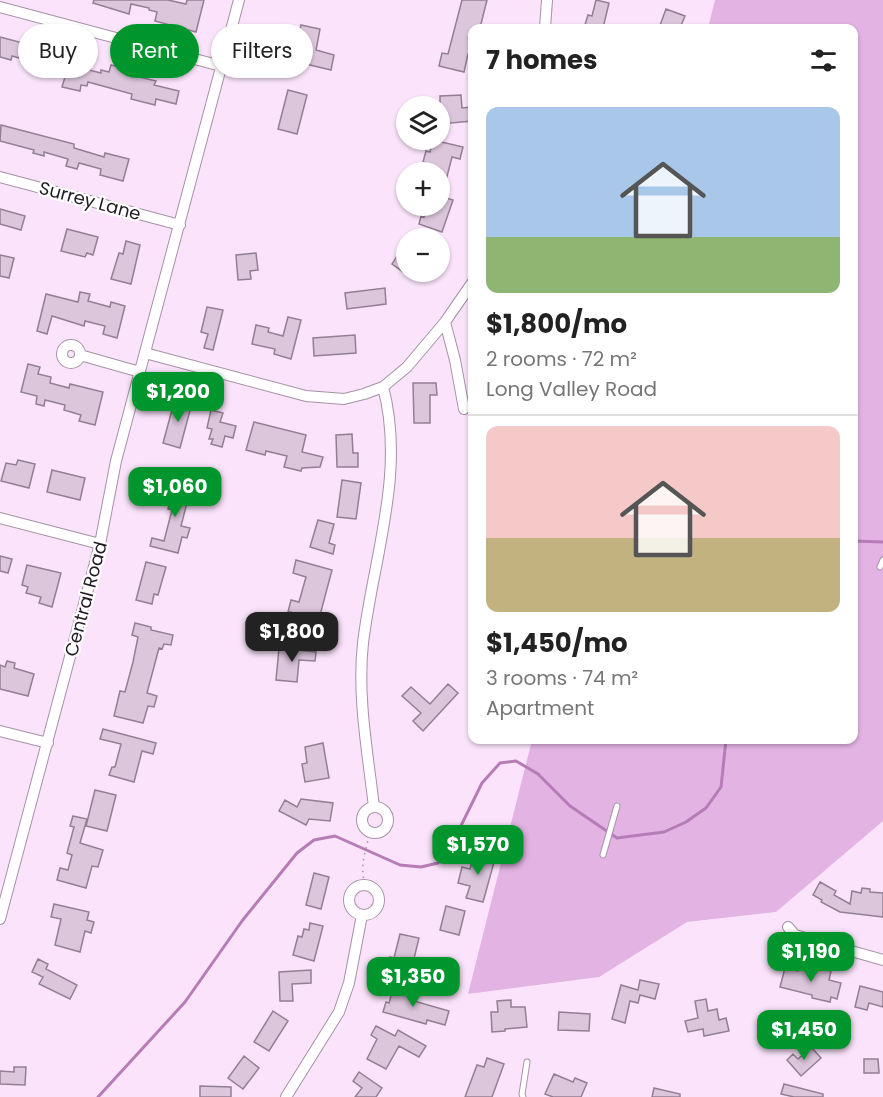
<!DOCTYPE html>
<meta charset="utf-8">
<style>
body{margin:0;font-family:Poppins,sans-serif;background:#f6f6f6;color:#222;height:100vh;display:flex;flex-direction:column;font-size:22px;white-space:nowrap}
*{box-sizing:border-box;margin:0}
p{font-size:20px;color:#767676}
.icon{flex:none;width:33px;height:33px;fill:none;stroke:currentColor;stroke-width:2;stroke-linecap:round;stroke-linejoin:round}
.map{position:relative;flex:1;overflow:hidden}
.drawer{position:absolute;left:468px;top:24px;width:390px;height:720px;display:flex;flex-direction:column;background:#fff;border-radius:12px;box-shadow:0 2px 4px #0004}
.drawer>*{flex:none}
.banner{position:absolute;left:18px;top:24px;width:360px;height:54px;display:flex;gap:12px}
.tools{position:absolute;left:396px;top:96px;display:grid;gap:12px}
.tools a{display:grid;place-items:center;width:54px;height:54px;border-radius:50%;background:#fff;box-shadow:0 2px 4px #0004;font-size:30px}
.price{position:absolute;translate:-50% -51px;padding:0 14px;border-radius:12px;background:#00962d;color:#fff;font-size:20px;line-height:39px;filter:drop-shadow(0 2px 3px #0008)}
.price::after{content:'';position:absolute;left:50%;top:36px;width:18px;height:14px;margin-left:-9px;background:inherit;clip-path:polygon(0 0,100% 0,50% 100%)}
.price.active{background:#222;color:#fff}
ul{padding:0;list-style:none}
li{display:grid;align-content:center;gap:12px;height:318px;padding:0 18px}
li+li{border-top:2px solid #e0e0e0}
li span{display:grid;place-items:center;height:186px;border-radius:12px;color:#555}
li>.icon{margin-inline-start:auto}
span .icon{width:108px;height:108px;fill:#fffc;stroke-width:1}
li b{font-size:26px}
h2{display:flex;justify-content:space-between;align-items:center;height:72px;padding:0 18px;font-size:26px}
.pill{padding:0 21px;border-radius:27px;background:#fff;box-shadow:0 2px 4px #0004;font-size:21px;line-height:54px}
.pill.active{background:#00962d;color:#fff}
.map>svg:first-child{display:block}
.green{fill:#e3b3e3}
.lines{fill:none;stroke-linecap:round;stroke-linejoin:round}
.stream{stroke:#b67cb7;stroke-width:3}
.building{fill:#dcc6dc;stroke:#937f93;stroke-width:1.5}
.service-casing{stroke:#a692a6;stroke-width:7}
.minor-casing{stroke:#a692a6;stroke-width:12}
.path{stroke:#a392a3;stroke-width:1.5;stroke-dasharray:1.5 4.5;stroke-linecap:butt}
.service{stroke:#fff;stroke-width:5}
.minor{stroke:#fff;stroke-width:10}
.labels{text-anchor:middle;stroke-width:4.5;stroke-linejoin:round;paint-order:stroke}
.street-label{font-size:18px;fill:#221a22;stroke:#fff}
</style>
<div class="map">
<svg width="883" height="1097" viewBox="0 0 883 1097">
<rect width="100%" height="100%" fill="#fbe4fb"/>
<path class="green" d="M715,0H883V821L776,912L687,922L599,977L468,994L532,740H854V28H708Z"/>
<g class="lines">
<path class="stream" d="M854,541L883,542
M98,1097L185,1002L242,921L297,853L314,840L335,836L400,865L421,867L438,863L453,842L482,783L500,763L516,761L538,774L570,806L617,838L664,832L686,822L706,808L721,787L726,740"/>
</g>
<path class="building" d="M94,0H168L186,4L187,0H204L196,32L155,21L157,12L149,10V8L131,4L129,14L93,3Z
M462,0H487L480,28H472V55L468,54L464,72L439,66L442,53L448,54Z
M596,0L609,3L603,28H584L588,15L592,16Z
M666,9L685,16L680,28H659Z
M301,25L320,29L316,50L334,55L331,70L293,61Z
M0,37L23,43V46L69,58V56L82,59L81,68L101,73V70L109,72L111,65L128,69L127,74L156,81L154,85L179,91L176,104L156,99L155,105L131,99L132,94L88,82L87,86L81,85L80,91L62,87L65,77L35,69L37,63L12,56L11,60L0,57Z
M288,90L307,95L297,134L278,129Z
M461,95L462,108L471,107L472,121L440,124V96Z
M1,125L74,144V148L104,157L105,153L129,159L123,181L100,175L101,169L79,163L77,169L66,166L68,159L44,152V156L33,153L34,150L0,141Z
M433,140L463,147L460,159L452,157L444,188L448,190L446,198L453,200L442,232L419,224L421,216L424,217L428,206H440V172L425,169L426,163L423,162L426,151L430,152Z
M0,209L25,216L21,230L0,224Z
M67,229L98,237L93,255L87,253L85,257L61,251Z
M126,241L140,245L131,284L111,279L119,253L123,254Z
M406,242V274L392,264Z
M256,253L258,270L250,271L251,279L238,280L236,255Z
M0,255L14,258L9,278L0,276Z
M385,288L386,304L347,309L345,293Z
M80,292L90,294L88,301L110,307L111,302L125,306L117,338L103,334L105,326L85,321L84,326L52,316L47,334L37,331L46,294L78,302Z
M207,307L223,310L213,350L204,348L208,334L201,332Z
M288,317L301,320L291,359L274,354L275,349L252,344L256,325L269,328L268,332L283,336Z
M355,335L356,353L314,356L313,338Z
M28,364L40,367L38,374L51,377L50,383L69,388L70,384L103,392L95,425L79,421L81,415L64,410L65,405L45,400L44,406L36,404L37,396L21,392Z
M413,383H436L437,395H430V423H414Z
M175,399L192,403L180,448L163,443Z
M211,410L223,413L220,422L236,426L233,438L225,436L222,447L211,444L213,439H209L212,429L207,428Z
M254,422L306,435L302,452L323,457L320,467L302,468L301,471L284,467L287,456L266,451L265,455L246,450Z
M352,434L353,453H358V467H337L336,435Z
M18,460L35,464L29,488L1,481L6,463L16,465Z
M52,470L85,478L80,500L47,492Z
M165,480L191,487L181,526L190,528L187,538L182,537L178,553L150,546L152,538L164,541L172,510L168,509L172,492L162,489Z
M342,480L361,483L356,519L337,517Z
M318,520L334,524L329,543L335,545L333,554L310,547Z
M0,556L12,559L8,573L0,571Z
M296,560L332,570L319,619L308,616L303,636L286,631L291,612H288L291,600L299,602L306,577L293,573Z
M146,562L166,567L158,595L154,594L152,604L136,600Z
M27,565L61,573L52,607L39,603L41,597L26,593L28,587L22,585Z
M135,623L151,627V630L173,635L171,645L164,644L162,649L159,648L147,693L157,696L154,707L148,706L143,723L114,716L120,691L125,692L133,662L138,637L132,635Z
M279,648L316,652L315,661L299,660L297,682L276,680Z
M7,661L15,663L14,668L34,674L28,696L0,689V665L5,667Z
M448,684L458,693L423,731L413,721L421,713L402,696L411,687L430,704Z
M103,729L156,743L153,754L142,751L134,782L109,775L112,767H115L121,744L100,739Z
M323,743L329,778L305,782L302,764L307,763L305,747Z
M95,790L116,795L107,831L86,826Z
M301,799L333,803L330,821L309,819L306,825L279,811L285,800L297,807Z
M73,816L87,819L80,843L103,850L98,867L92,866L86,888L57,880L60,868L68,870L72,855L67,853L74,827L70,826Z
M480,851L496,855L483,902L466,898L470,886L458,883L462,867L470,869L472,862L477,864Z
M314,873L329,877L321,909L306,905Z
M820,882L836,891L834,895L850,904L852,891L861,893L862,888L870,889V892L883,893V917L840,912L821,902L822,900L813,895Z
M54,904L89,912L87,920L94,922L91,933L85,931L80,952L55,945L61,919L51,917Z
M446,906L465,911L459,935L440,930Z
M310,923L323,926L314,961L293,955L298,936L302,937L304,929L309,930Z
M400,934L419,938L410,975L387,969L390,957L394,958Z
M38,959L48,964L46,969L77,985L70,999L39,984L43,977L32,972Z
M800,964L831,971L829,980L841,983L837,999L831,997L830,1002L812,998V995L780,987L785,968L798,971Z
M311,970V983L292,984L293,1001H280L279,972Z
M640,980L659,984L655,999L640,995L638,1003L630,1001L625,1023L612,1019L621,985L638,990Z
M394,986L416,992L414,1001L449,1011L445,1025L427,1020L426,1024L383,1012L386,1002L389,1003Z
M860,986L883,992V1007L869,1003L867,1010L855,1007Z
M706,999L708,1011L717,1009L719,1020L726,1018L729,1031L704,1036L703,1029L688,1032L685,1021L698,1018L695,1001Z
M511,1000V1007H525L527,1027L505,1029V1031L492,1032L491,1012H498L497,1001Z
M273,1011L288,1021L269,1051L254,1042Z
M559,1012L590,1014L589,1031L558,1030Z
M376,1026L395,1036L398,1030L426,1046L419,1057L399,1046L386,1069L367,1059L377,1039L371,1035Z
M811,1047L821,1058L801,1076L787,1060L793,1054L798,1059Z
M244,1056L259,1068L243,1089L228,1078Z
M487,1058L504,1064L492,1097H465L477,1065L484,1067Z
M864,1059H878L879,1073H864Z
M14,1067H26L25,1085L0,1084V1071L14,1072Z
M359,1072L382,1088L376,1097H355L362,1088L353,1081Z
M554,1074L573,1082L575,1078L587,1083L581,1097H553L545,1094Z
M784,1084L823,1094V1097H794L781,1094Z
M200,1086L231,1087V1097H200Z
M654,1088L680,1094V1097H652Z"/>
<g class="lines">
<defs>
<path id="service" d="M880,567L883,560
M603,855L617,806
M523,1097L522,1094L527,1062"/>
<path id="minor" d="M0,7L221,66
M545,28L547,0
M0,177L180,225
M445,322L455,360L464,409
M62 354a9 9 0 1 1 18 0a9 9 0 1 1-18 0Z
M145,353L306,396L344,399L364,394L383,387L407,367L445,322L472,283
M80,355L140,372
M0,518L100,544
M0,731L48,743
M362 820a13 13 0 1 1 26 0a13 13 0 1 1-26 0Z
M374,807C368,754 357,697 363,643C373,559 406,472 383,387
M349 900a15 15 0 1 1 30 0a15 15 0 1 1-30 0Z
M0,919L100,544L116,461L239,0
M788,927L795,935L883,960
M286,1097L339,1012L349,983L362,915"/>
</defs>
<use href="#service" class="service-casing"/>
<use href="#minor" class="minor-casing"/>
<path class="path" d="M365,884C359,867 366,850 370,832"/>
<use href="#service" class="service"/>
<use href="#minor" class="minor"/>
</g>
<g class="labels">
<g class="street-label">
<text transform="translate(90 201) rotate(15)" y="6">Surrey Lane</text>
<text transform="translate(86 599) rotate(-75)" y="6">Central Road</text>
</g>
</g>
</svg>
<div class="tools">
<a><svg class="icon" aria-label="layers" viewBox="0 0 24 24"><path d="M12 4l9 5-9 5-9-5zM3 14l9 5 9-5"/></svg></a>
<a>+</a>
<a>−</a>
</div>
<b class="price" style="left:178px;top:423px">$1,200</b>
<b class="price" style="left:175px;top:518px">$1,060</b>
<b class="price active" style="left:292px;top:663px">$1,800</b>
<b class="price" style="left:478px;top:876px">$1,570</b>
<b class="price" style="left:811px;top:983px">$1,190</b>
<b class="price" style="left:413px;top:1008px">$1,350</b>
<b class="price" style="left:804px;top:1061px">$1,450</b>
<div class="banner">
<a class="pill">Buy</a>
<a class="pill active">Rent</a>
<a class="pill">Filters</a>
</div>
<section class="drawer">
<h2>7 homes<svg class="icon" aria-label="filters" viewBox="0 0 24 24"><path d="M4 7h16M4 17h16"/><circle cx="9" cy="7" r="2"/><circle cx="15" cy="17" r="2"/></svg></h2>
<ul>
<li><span style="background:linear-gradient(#a9c7e8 70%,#8fb573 0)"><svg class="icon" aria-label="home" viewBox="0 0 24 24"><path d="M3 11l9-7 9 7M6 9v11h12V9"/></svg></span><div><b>$1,800/mo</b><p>2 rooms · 72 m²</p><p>Long Valley Road</p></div></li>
<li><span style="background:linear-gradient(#f6c9c9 60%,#c2b280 0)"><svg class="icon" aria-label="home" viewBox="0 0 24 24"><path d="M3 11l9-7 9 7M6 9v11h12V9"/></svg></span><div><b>$1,450/mo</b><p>3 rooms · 74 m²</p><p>Apartment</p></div></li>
</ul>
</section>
</div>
